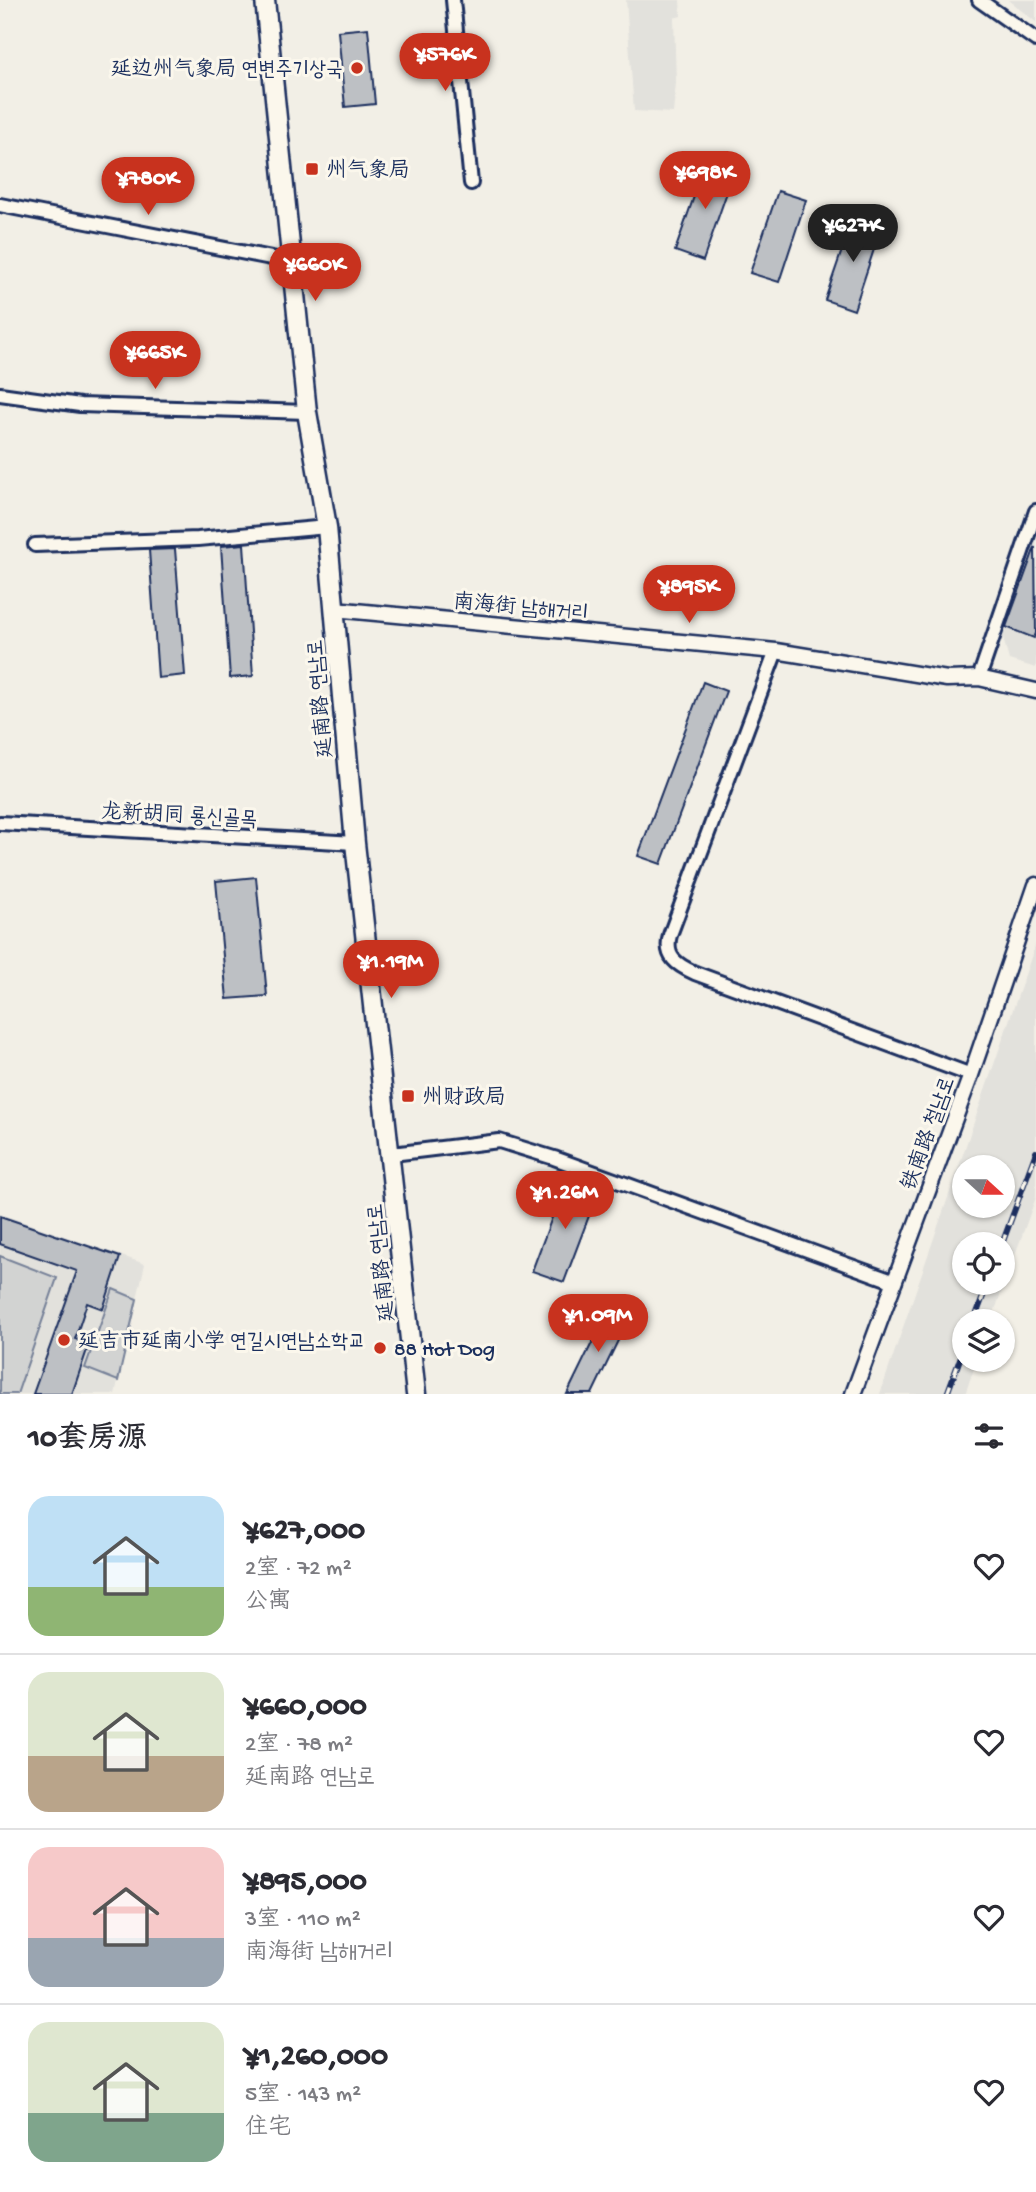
<!DOCTYPE html>
<html lang="zh">
<meta charset="utf-8">
<style>
body{margin:0;font-family:"Gochi Hand","LXGW WenKai TC","Poor Story",sans-serif;background:#f7f7f7;color:#2b2b33;height:100vh;display:flex;flex-direction:column;font-size:26px;white-space:nowrap}
*{box-sizing:border-box;margin:0}
p{font-size:23px;color:#7c7c81}
.icon{flex:none;width:38px;height:38px;fill:none;stroke:currentColor;stroke-width:2;stroke-linecap:round;stroke-linejoin:round}
.map{position:relative;height:1394px;overflow:hidden}
.sheet{display:flex;flex-direction:column;background:#fff;flex:1}
.sheet>*{flex:none}
.needle{width:46px;rotate:111deg}
.tools{position:absolute;left:952px;top:1155px;display:grid;gap:14px}
.tools a{display:grid;place-items:center;width:63px;height:63px;border-radius:50%;background:#fff;box-shadow:0 2px 5px #0004;font-size:35px}
.price{position:absolute;translate:-50% -60px;padding:0 16px;border-radius:24px;background:#c8321e;color:#fff;font-size:23px;line-height:46px;filter:drop-shadow(0 2px 4px #0008)}
.price::after{content:'';position:absolute;left:50%;top:42px;width:21px;height:16px;margin-left:-10px;background:inherit;clip-path:polygon(0 0,100% 0,50% 100%)}
.price.on{background:#222;color:#fff}
ul{padding:0;list-style:none}
li{display:flex;align-items:center;gap:21px;height:175px;padding:0 28px}
li+li{border-top:2px solid #e1e1e2}
li span{display:grid;place-items:center;flex:none;width:196px;height:140px;border-radius:21px;color:#555}
li>.icon{margin-inline-start:auto}
span .icon{width:84px;height:84px;fill:#fffc;stroke-width:1}
li b{font-size:30px}
h2{display:flex;justify-content:space-between;align-items:center;height:84px;padding:0 28px;font-size:30px}
.map>svg:first-child{display:block}
.built{fill:#e2e1dc;fill-rule:evenodd}
.green{fill:#d2d3d2;stroke:#768198;stroke-width:2}
.building{fill:#bdc0c4;stroke:#1b2f5e;stroke-width:2}
.lines{fill:none;stroke-linecap:round;stroke-linejoin:round}
.minor-casing{stroke:#1b2f5e;stroke-width:18}
.tertiary-casing{stroke:#1b2f5e;stroke-width:19}
.secondary-casing{stroke:#1b2f5e;stroke-width:23}
.minor{stroke:#fbf7ec;stroke-width:12}
.tertiary{stroke:#fbf7ec;stroke-width:14}
.secondary{stroke:#fbf7ec;stroke-width:18}
.rail-casing{stroke:#1b2f5e;stroke-width:6}
.rail{stroke:#fbf7ec;stroke-width:3.5;stroke-dasharray:10;stroke-linecap:butt}
.poi-dot{fill:#c8321e;stroke:#fbf7ec;stroke-width:2.5}
.labels{text-anchor:middle;stroke-width:6;stroke-linejoin:round;paint-order:stroke}
.poi-label{font-size:21px;fill:#1b2f5e;stroke:#fbf7ec;text-anchor:start}
.street-label{font-size:21px;fill:#1b2f5e;stroke:#fbf7ec}
</style>
<div class="map">
<svg width="1036" height="1394" viewBox="0 0 1036 1394">
<rect width="100%" height="100%" fill="#f2efe6"/>
<filter id="ink" filterUnits="userSpaceOnUse"><feTurbulence type="fractalNoise" baseFrequency=".0143" numOctaves="2"/><feDisplacementMap in="SourceGraphic" scale="14" xChannelSelector="R" yChannelSelector="G"/><feConvolveMatrix kernelMatrix="1 2 1 2 8 2 1 2 1" color-interpolation-filters="sRGB"/></filter>
<g filter="url(#ink)">
<path class="built" d="M626,0H680L681,16L674,18L676,83L673,113L634,111Z
M1008,0H1036V22Z
M1036,539V668L1009,660L1002,634Z
M1036,943V1197L991,1321H964V1360H977L965,1394H880ZM964,1167H1003V1206H964ZM964,1244H1003V1283H964Z
M0,1214L145,1264L115,1394H0Z"/>
<path class="green" d="M0,1256L57,1278L17,1394H0Z
M113,1289L137,1299L118,1381L85,1368Z"/>
<path class="building" d="M368,28L375,104L345,107L338,31Z
M706,162L734,172L703,261L675,251Z
M778,191L806,200L779,282L750,273Z
M853,218L881,228L854,310L825,300Z
M244,544L253,676L230,678L221,546Z
M1035,547L1036,633L1034,638L1006,627Z
M175,549L185,675L158,678L149,550Z
M703,682L726,691L661,864L638,856Z
M256,877L267,996L227,999L216,881Z
M566,1180L598,1192L564,1282L532,1271Z
M0,1216L120,1257L103,1309L87,1303L75,1339L89,1344L72,1394H33L77,1271L0,1244Z
M608,1310L628,1320L592,1394H567Z"/>
<g class="lines">
<defs>
<path id="minor" d="M453,0L471,183
M979,0L1036,40
M0,205L292,262
M0,394L80,405L307,412
M35,545L198,539L327,527
M776,651L670,935C664,957 677,965 695,973L971,1075
M979,678L1036,511
M0,823L355,843
M392,1154L499,1141L554,1158L895,1282"/>
<path id="tertiary" d="M334,609L776,651L947,679L979,678L1036,691
M853,1394L971,1075L1036,885"/>
<path id="secondary" d="M265,0L307,412L327,527L355,843L416,1394"/>
</defs>
<use href="#minor" class="minor-casing"/>
<use href="#tertiary" class="tertiary-casing"/>
<use href="#secondary" class="secondary-casing"/>
<use href="#minor" class="minor"/>
<use href="#tertiary" class="tertiary"/>
<use href="#secondary" class="secondary"/>
<defs>
<path id="rail" d="M1002,1244L1036,1152
M974,1321L988,1283
M947,1394L964,1348"/>
</defs>
<use href="#rail" class="rail-casing"/>
<use href="#rail" class="rail"/>
</g>
</g>
<g class="poi-dot">
<circle cx="357" cy="68" r="7"/>
<rect x="305" y="162" width="14" height="14" rx="3.5"/>
<rect x="401" y="1089" width="14" height="14" rx="3.5"/>
<circle cx="64" cy="1340" r="7"/>
<circle cx="380" cy="1348" r="7"/>
</g>
<g class="labels">
<g class="poi-label">
<text x="343" y="75" text-anchor="end">延边州气象局 연변주기상국</text>
<text x="326" y="176">州气象局</text>
<text x="422" y="1103">州财政局</text>
<text x="78" y="1347">延吉市延南小学 연길시연남소학교</text>
<text x="394" y="1355">88 Hot Dog</text>
</g>
<g class="street-label">
<text transform="translate(521 606) rotate(5)" y="7">南海街 남해거리</text>
<text transform="translate(319 699) rotate(-95)" y="7">延南路 연남로</text>
<text transform="translate(179 814) rotate(3)" y="7">龙新胡同 룡신골목</text>
<text transform="translate(927 1133) rotate(-70)" y="7">铁南路 철남로</text>
<text transform="translate(380 1263) rotate(-96)" y="7">延南路 연남로</text>
</g>
</g>
</svg>
<div class="tools">
<a><svg class="needle" viewBox="-14 -14 28 28"><path d="M0-13l5 13h-10z" fill="#e53935"/><path d="M0 13l5-13h-10z" fill="#7c7c81"/></svg></a>
<a><svg class="icon" aria-label="locate" viewBox="0 0 24 24"><circle cx="12" cy="12" r="6"/><path d="M12 2v4M12 18v4M2 12h4M18 12h4"/></svg></a>
<a><svg class="icon" aria-label="layers" viewBox="0 0 24 24"><path d="M12 4l9 5-9 5-9-5zM3 14l9 5 9-5"/></svg></a>
</div>
<b class="price" style="left:445px;top:93px">¥576K</b>
<b class="price" style="left:705px;top:211px">¥698K</b>
<b class="price" style="left:148px;top:217px">¥780K</b>
<b class="price on" style="left:853px;top:264px">¥627K</b>
<b class="price" style="left:315px;top:303px">¥660K</b>
<b class="price" style="left:155px;top:391px">¥665K</b>
<b class="price" style="left:689px;top:625px">¥895K</b>
<b class="price" style="left:391px;top:1000px">¥1.19M</b>
<b class="price" style="left:565px;top:1231px">¥1.26M</b>
<b class="price" style="left:598px;top:1354px">¥1.09M</b>
</div>
<section class="sheet">
<h2>10套房源<svg class="icon" aria-label="filters" viewBox="0 0 24 24"><path d="M4 7h16M4 17h16"/><circle cx="9" cy="7" r="2"/><circle cx="15" cy="17" r="2"/></svg></h2>
<ul>
<li><span style="background:linear-gradient(#bfe0f5 65%,#8fb573 0)"><svg class="icon" aria-label="home" viewBox="0 0 24 24"><path d="M3 11l9-7 9 7M6 9v11h12V9"/></svg></span><div><b>¥627,000</b><p>2室 · 72 m²</p><p>公寓</p></div><svg class="icon" aria-label="heart" viewBox="0 0 24 24"><path d="M12 20l-8-8c-3-5 5-10 8-4 3-6 11-1 8 4z"/></svg></li>
<li><span style="background:linear-gradient(#dfe7d0 60%,#b9a48a 0)"><svg class="icon" aria-label="home" viewBox="0 0 24 24"><path d="M3 11l9-7 9 7M6 9v11h12V9"/></svg></span><div><b>¥660,000</b><p>2室 · 78 m²</p><p>延南路 연남로</p></div><svg class="icon" aria-label="heart" viewBox="0 0 24 24"><path d="M12 20l-8-8c-3-5 5-10 8-4 3-6 11-1 8 4z"/></svg></li>
<li><span style="background:linear-gradient(#f6c9c9 65%,#9aa5b1 0)"><svg class="icon" aria-label="home" viewBox="0 0 24 24"><path d="M3 11l9-7 9 7M6 9v11h12V9"/></svg></span><div><b>¥895,000</b><p>3室 · 110 m²</p><p>南海街 남해거리</p></div><svg class="icon" aria-label="heart" viewBox="0 0 24 24"><path d="M12 20l-8-8c-3-5 5-10 8-4 3-6 11-1 8 4z"/></svg></li>
<li><span style="background:linear-gradient(#dfe7d0 65%,#7fa58c 0)"><svg class="icon" aria-label="home" viewBox="0 0 24 24"><path d="M3 11l9-7 9 7M6 9v11h12V9"/></svg></span><div><b>¥1,260,000</b><p>5室 · 143 m²</p><p>住宅</p></div><svg class="icon" aria-label="heart" viewBox="0 0 24 24"><path d="M12 20l-8-8c-3-5 5-10 8-4 3-6 11-1 8 4z"/></svg></li>
</ul>
</section>
